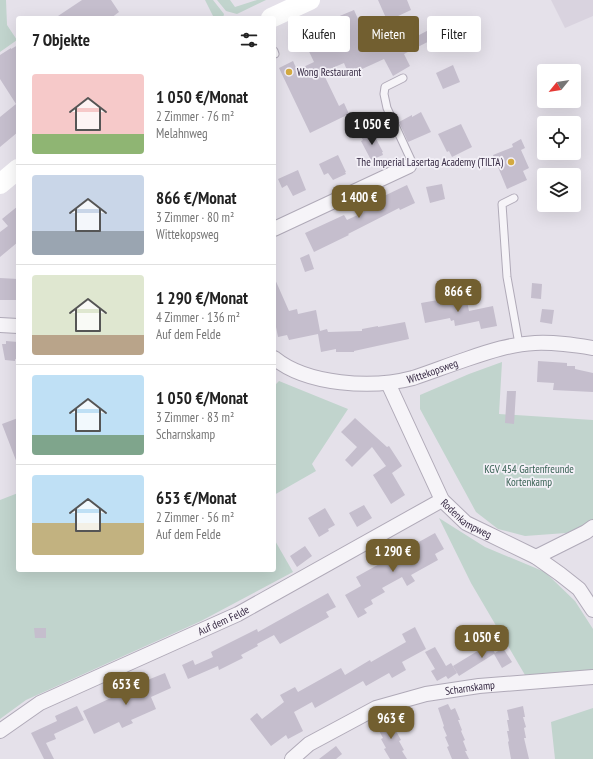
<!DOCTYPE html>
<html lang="de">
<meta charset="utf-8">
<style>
body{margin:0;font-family:"PT Sans Narrow",sans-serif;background:#f6f6f6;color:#222;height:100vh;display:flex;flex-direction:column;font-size:15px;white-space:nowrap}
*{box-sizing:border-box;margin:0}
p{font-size:13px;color:#767676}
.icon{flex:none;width:22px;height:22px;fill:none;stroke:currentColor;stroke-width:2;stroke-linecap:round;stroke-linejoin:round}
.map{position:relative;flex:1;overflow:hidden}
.panel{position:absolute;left:16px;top:16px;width:260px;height:556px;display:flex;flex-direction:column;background:#fff;border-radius:4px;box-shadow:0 4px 16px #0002}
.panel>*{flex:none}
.hud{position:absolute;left:288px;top:16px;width:245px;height:36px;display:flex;gap:8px}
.needle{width:26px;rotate:240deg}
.fabs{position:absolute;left:537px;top:64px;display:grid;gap:8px}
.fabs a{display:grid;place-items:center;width:44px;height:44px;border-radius:4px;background:#fff;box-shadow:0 4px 16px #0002;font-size:20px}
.price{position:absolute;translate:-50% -34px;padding:0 9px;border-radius:8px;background:#725f30;color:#fff;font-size:13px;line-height:26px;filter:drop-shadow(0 1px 2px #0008)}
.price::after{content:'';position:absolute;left:50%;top:24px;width:12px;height:9px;margin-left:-6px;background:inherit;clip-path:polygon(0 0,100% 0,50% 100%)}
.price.active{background:#222;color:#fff}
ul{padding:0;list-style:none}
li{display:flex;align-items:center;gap:12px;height:100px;padding:0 16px}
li+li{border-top:1px solid #e0e0e0}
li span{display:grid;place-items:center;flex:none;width:112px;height:80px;border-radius:4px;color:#555}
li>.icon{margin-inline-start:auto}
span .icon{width:48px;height:48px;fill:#fffc;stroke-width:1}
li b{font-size:17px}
h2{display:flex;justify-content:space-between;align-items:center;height:48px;padding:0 16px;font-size:17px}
.tag{padding:0 14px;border-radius:4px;background:#fff;box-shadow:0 4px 16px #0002;font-size:14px;line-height:36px}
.tag.active{background:#725f30;color:#fff}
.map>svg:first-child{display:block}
.built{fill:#d9d3df}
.green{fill:#c1d4cd}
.building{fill:#c5becd}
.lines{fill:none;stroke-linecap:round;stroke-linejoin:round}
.service-casing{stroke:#b0aab8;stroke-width:9}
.minor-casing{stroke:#b0aab8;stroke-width:16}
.service{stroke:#f6f4f8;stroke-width:7}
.minor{stroke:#f6f4f8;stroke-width:14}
.secondary{stroke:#fff;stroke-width:20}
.poi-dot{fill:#d3aa41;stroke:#f3f0f7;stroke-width:1.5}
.labels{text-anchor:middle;stroke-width:3.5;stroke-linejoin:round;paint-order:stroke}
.poi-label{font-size:11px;fill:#352842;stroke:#f3f0f7;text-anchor:start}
.street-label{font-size:11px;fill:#352842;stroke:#f3f0f7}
.park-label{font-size:11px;fill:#355f51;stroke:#f3f0f7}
</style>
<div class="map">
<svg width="593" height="759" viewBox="0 0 593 759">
<rect width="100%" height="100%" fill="#e5e1ea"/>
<path class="built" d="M551,0H593V16L565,28Z"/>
<path class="green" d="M0,0H6L7,25L17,40L0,52Z
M205,0H213L224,14L223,18H214Z
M217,0H230L235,7L257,0H266L237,14L226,11Z
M502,362L499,414L593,420V521L588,524L566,533L525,536L498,529L476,512L420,409V395L469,374Z
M279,381L348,409L312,464L316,471L274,495V386Z
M18,493V570H274V539L293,572L201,621L26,700L0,719V500Z
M439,518L485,547L545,572L575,601L593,629V670L525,675L471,583Z
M593,708V759H555L551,722Z"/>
<path class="building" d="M82,0H111L119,12L111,18H55Z
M378,0H407L411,10L396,17L399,23L390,27Z
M354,10L366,37L390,27L398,46L446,21L451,30L404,54L410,66L393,76L384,59L349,75L344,63L325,71L327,76L325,77L339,106L344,103L349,114L310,133L279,68L293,61L297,70L314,62L304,41L333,27L330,20Z
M18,45V132L0,147V117L16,104L0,79V55L11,48V49Z
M453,65L460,82L443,89L436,73Z
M421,112L431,132L408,142L399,122L412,115V117Z
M461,124L472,147L452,157L449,151L447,152L438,134Z
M371,132L373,135H374L383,152H382L383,155L371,160L361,141L363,140L361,137Z
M521,139L525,148L521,150L529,168L523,171L527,180L507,189L493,155L513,147L512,144Z
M338,155L346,172H345L346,174L333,180L328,173L324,175L319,164Z
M298,170L306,190L293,196L287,185L282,188L278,179Z
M442,184L445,199L430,203L426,187Z
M407,185L415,203L400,210L399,208L348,234L349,235L314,252L305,233L344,215L347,220L364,212L361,207Z
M18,206V242L0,257V232L8,226L2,219Z
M309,254L314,269L305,272L300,258Z
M274,277L289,311L297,309L298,314L316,310L320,331L327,329L328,332L362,331V329L378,326V327L405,322L409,339L354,351V352H336V349L321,352L318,334L289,340L287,335L278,337L274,317Z
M0,278L18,279V300H0Z
M532,283L542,284L541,299L531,298Z
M466,296L469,311L493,306L497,326L481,329L479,321L455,326L454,320L451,321L450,318L425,323L421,303L438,300V303Z
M542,309L554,310L552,324L540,322Z
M6,341L18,342V360L15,359V361L5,360L2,344H6Z
M538,361L567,363V366H575V369L593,373V392L553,390L554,383L537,382Z
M507,391H516L514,424L505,423Z
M18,418V463H17L2,424Z
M355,418L387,447L389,446L402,466L392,473L405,495L391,504L373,475L386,466L372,447L352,467L345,460L357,447L341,432Z
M364,505L372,518L357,527L349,513Z
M325,508L335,525L328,529L329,531L319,537L308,518Z
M435,533L444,549L435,554L438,560L411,575L415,581L407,586L402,577L382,588L385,592L371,600L373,604L364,609L367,613L358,618L345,595L361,586L356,577Z
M305,546L312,556L297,567L290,556Z
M328,593L336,607L326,612L329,617L280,644L274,635L257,644L258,646L241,655L243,658L219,670L218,666L188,679L182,665L193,660L195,665L213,657L211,652L257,629L258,632Z
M415,627L426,649L402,662L406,670L392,678L389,673L366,686L363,681L315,708L312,702L294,712L303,731L288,739L286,735L271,746L250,719L257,713L262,719L284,702L280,695L295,687L298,692L341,668L345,675L370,660L371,662L406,642L402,634Z
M34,628H46V638H35Z
M489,644L495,653L503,648L512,662L502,668L494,654L459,676L453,666Z
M435,647L446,666L451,663L457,673L448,679L446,676L437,681L431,671L435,669L425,652Z
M165,673L171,688L151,697L156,709L131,720L133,723L122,728L119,722L94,734L83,711L128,690L131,695L147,687L145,681Z
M448,704L451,710L455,708L460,720H458L462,730L461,731L465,740L463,741L467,751H465L469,759H452L447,747L449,746L445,737L447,736L443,727L444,726L438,708Z
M77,706L84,720L54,734L56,739L46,743L54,759H44L31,733L57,721L55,716Z
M523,706L525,717H523L526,727L524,728L526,738H524L529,759H511L508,742L509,741L507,731H509L507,720H509L507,710Z
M386,719L388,723L393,721L398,730L396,731L401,740L399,741L404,750L402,751L407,759H390L384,749L386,748L381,739L383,738L376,725Z
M336,746L342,754L336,759H319Z"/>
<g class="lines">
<defs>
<path id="service" d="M274,51L275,54
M403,78L385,87L384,94L387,108L411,160L409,166
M514,198L502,204L507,277L519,344"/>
<g id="minor">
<path d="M274,229L409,166"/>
<path d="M0,325L18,326"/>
<path id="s1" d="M274,358C307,385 372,389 413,378C431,372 449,365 467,359C490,351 512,344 535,343C555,342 574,345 593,348"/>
<path id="s2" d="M388,383L442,500L466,523L536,557L560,574L579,589L593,610"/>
<path d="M536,557L586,532L593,527"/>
<path id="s3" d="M0,731L40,703L238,614L442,500"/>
<path id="s4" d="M292,759L309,744L376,708L426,694L479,686L593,677"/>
</g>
</defs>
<use href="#service" class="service-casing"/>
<use href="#minor" class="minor-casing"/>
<use href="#service" class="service"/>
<use href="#minor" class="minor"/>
<path class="secondary" d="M271,18L310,0
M0,184L18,169"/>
</g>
<g class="poi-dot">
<circle cx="289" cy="72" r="4"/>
<circle cx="511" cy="162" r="4"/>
</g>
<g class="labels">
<g class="poi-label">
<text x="297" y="76">Wong Restaurant</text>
<text x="503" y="166" text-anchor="end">The Imperial Lasertag Academy (TILTA)</text>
</g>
<g class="street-label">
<text dy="4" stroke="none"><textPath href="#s1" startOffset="165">Wittekopsweg</textPath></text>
<text dy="4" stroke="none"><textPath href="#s2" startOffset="160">Rodenkampweg</textPath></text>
<text dy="4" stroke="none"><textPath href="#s3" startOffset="250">Auf dem Felde</textPath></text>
<text dy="4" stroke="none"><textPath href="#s4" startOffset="195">Scharnskamp</textPath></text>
</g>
<g class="park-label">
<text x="529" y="473">KGV 454 Gartenfreunde<tspan x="529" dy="13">Kortenkamp</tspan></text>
</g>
</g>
</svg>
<div class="fabs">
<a><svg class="needle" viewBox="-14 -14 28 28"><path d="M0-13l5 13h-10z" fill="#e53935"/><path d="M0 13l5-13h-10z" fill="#767676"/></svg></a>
<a><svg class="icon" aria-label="locate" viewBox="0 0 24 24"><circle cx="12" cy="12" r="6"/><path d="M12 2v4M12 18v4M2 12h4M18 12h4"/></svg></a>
<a><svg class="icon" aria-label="layers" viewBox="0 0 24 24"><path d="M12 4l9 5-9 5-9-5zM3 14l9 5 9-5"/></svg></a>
</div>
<b class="price active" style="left:372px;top:146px">1 050 €</b>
<b class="price" style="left:359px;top:219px">1 400 €</b>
<b class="price" style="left:458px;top:313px">866 €</b>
<b class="price" style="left:393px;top:573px">1 290 €</b>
<b class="price" style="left:482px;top:659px">1 050 €</b>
<b class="price" style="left:126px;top:706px">653 €</b>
<b class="price" style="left:391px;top:740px">963 €</b>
<div class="hud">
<a class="tag">Kaufen</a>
<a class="tag active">Mieten</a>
<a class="tag">Filter</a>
</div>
<section class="panel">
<h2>7 Objekte<svg class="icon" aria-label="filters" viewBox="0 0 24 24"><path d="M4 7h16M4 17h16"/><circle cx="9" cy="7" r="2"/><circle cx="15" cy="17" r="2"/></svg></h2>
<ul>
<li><span style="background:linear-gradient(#f6c9c9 75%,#8fb573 0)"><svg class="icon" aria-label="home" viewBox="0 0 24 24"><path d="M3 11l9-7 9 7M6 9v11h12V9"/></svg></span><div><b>1 050 €/Monat</b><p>2 Zimmer · 76 m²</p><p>Melahnweg</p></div></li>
<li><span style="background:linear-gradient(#c9d6e8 70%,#9aa5b1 0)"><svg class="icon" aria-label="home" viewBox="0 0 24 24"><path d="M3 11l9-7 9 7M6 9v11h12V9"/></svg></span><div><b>866 €/Monat</b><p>3 Zimmer · 80 m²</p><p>Wittekopsweg</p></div></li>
<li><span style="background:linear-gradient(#dfe7d0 75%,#b9a48a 0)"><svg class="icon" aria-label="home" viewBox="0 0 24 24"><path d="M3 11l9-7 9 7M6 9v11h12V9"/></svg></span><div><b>1 290 €/Monat</b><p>4 Zimmer · 136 m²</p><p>Auf dem Felde</p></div></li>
<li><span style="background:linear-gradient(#bfe0f5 75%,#7fa58c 0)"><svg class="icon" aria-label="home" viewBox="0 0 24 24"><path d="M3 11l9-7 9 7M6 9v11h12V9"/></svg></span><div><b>1 050 €/Monat</b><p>3 Zimmer · 83 m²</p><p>Scharnskamp</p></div></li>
<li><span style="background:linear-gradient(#bfe0f5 60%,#c2b280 0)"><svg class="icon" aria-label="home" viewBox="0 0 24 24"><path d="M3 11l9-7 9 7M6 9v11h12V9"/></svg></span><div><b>653 €/Monat</b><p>2 Zimmer · 56 m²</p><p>Auf dem Felde</p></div></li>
</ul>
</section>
</div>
